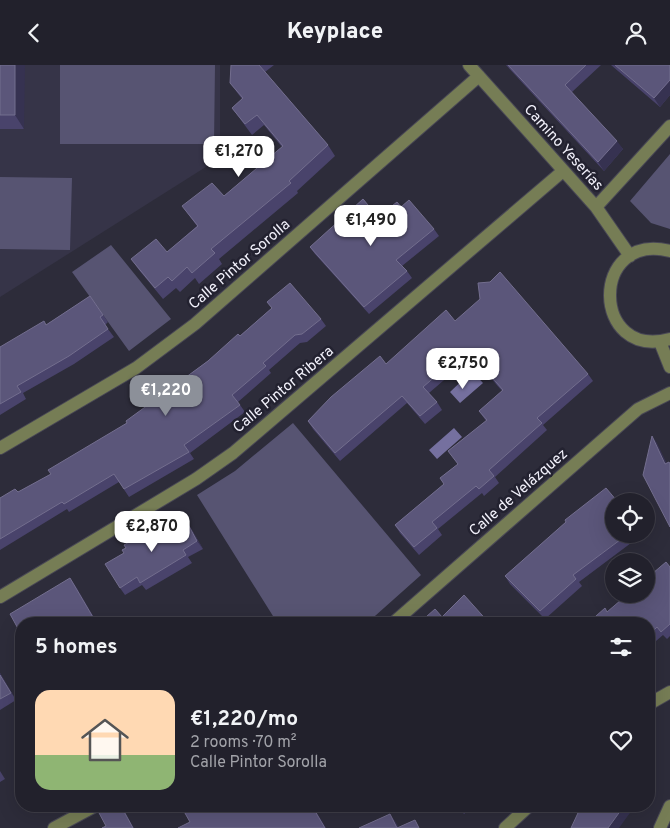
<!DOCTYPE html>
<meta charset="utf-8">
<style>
body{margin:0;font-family:Overpass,sans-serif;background:#2e2e38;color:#f1f3f6;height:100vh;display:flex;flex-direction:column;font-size:19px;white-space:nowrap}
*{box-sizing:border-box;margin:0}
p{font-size:16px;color:#a2a3a9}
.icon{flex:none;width:28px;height:28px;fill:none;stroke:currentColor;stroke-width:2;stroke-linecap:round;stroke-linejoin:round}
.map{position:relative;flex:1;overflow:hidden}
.sheet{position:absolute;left:15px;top:552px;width:640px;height:195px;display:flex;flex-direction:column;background:#22212c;border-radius:20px;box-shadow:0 5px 20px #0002,0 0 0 1px #3f3e48}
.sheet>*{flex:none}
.fabs{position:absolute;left:605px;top:428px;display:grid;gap:10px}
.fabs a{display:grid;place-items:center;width:50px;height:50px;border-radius:50%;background:#22212c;box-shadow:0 5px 20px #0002,0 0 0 1px #3f3e48;font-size:25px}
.price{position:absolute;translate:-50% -42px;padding:0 11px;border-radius:10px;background:#fff;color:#222;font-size:16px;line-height:32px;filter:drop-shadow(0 1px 2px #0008)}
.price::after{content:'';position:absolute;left:50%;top:30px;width:15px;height:11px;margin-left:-8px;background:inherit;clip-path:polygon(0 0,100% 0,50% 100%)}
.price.selected{background:#8c9099;color:#fff}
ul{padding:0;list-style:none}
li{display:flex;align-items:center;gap:15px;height:125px;padding:0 20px}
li+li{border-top:1px solid #3f3e48}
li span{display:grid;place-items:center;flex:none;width:140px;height:100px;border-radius:15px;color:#555}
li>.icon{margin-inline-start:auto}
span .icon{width:60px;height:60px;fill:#fffc;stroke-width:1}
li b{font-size:21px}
h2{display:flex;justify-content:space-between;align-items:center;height:60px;padding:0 20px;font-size:21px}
header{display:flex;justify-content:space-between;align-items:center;height:65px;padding:0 20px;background:#22212c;font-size:22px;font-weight:800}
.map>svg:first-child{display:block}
.built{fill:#363448}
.green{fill:#575472}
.water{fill:#75709f}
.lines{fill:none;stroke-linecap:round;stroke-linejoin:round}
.minor-casing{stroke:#494855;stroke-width:14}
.minor{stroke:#767d55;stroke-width:12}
.wall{fill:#49436b}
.shaded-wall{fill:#363251}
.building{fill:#5b567a;stroke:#736e8e}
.labels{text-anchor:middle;stroke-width:5;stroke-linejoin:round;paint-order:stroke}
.street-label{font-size:15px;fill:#f2f1fb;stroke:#232230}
</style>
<header><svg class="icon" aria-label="back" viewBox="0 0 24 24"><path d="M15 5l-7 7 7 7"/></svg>Keyplace<svg class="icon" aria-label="person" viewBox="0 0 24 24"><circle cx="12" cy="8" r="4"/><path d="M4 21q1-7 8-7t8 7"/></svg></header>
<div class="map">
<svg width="670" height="763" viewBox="0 0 670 763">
<rect width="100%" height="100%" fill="#2d2c3a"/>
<path class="built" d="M0,0H220V93L0,232Z"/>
<path class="green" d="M60,0H215L214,79H60Z
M670,89V164L651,158L630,136Z
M0,112L72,113L70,185L0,184Z
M111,180L171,254L129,286L72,207Z
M293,358L421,510L366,559H278L197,430L235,406Z"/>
<path class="water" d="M472,306L483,318L460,338L450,327Z
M454,363L462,372L437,394L429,385Z"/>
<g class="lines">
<defs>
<path id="minor" d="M469,0L596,142L630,191
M596,142L670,61
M670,186C589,166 591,296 670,274
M660,277L670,302
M0,383L136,303L195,259L479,11
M0,532L196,414L233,388L563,106
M392,559L638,344L670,328
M649,639L670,627
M54,763L95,741
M505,763L529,741
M660,763L670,741"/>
</defs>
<use href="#minor" class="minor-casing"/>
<use href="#minor" class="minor"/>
</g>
<path class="wall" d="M0,0L24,64H0Z
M231,0H274L265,7L328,80L335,91L297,126L298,128L219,194L222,199L199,219L195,213L180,227L176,223L163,234L139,205L131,194L167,187L197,161L182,141L224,131L282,82L264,60L252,70L232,43L242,34L230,18Z
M506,0H601L572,27L623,84L604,106Z
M611,0H670V30L660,42Z
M401,142L434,164L439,171L402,201L407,206L412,213L369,249L315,189L310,182Z
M90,231L108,257L105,260L114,272L74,299L23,328L26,334L0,350V282L46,260Z
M267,237L321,254L326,261L307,277L300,278L269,305L271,308L238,337L245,347L190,388L194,394L129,432L119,417L69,447L67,444L0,485V433L18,427L51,409L127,358L240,271L272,243Z
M455,256L588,309L593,316L543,360L547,365L495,412L499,418L484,431L482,428L438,464L442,470L419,490L400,468L395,460L444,419L440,413L458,399L448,386L486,356L479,346L502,326L472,291L429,328L437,337L442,345L425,359L407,338L340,396L313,364L308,356L386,299Z
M189,460L203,484L188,492L192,498L146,525L142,520L125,530L120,523L124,488L126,483L159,464H164Z
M614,469H643L579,517L582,521L545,554L510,519L505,511Z
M670,502V571L667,574L663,570L649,582V559L607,547Z
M0,608L16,635L0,645Z
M0,706L5,714L0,717Z
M181,741H323L316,746L190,757Z
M451,741H474L464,749L458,741L454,745Z"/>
<path class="shaded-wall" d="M15,0H25L24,64L15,50Z
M670,15V30L660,42L654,33Z
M617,76L623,84L604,106L598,97Z
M652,371L657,378L670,405L665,399Z
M184,452L189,460L203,484L197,476Z
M70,513L77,523L98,559H97Z
M0,608L16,635L0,610Z
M121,741L124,745L134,763H133Z
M312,741L316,746L326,763H325Z
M624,741H635L619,763H608Z
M390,749L397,759L399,763H397Z"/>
<path class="building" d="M0,0H15V50H0Z
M231,0H259L328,80L289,116L291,118L211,184L215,188L192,208L187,202L172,216L168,212L155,223L131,194L156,174L167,187L198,161L182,141L212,118L224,131L283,81L257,50L245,59L232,43L243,33L230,18Z
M508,0H586L565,20L617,76L598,97Z
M615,0H670V15L654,33Z
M363,134L378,152L397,137L401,142L409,135L434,164L396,195L407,206L364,242L310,182Z
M500,207L588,309L537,353L542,358L489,405L494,411L479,424L476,421L432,457L437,463L414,482L395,460L444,419L440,413L458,399L448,386L487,355L479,346L503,325L467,284L423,322L437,337L420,351L402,331L335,388L308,356L331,332L380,291L386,299L446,245L455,256L480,234L478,218L490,217Z
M290,218L321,254L302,269L295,270L263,298L266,301L232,330L240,340L184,380L189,387L124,424L114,409L64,439L62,437L0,474V433L15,424L18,427L51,409L48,405L127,358L126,356L208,296L238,269L240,271L272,243L267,237Z
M90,231L103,250L100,252L108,264L69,291L17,321L21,327L0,339V282L44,256L46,260Z
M652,371L665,399L669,397L670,399V462L643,410Z
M606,423L617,436H614V469H628L573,510L576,514L540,546L505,511L566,457L565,455Z
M184,452L197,476L183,485L186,490L140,518L137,512L120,523L105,499L124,488L122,485L126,483L124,480L157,461L159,464L163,462L164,464Z
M666,497L670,502V559L661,567L657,562L649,570V559H587L605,543L607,547L628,529H646V514Z
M70,513L97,559H21V569L10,549Z
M464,530L490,559H418L435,544L442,552Z
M404,556L406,559H400Z
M0,610L11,628L0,634Z
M107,741H121L133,763H102L106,761L98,746Z
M181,741H312L325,763H178L190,757Z
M580,741H624L608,763H571L578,748L576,747Z
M390,749L397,763H359Z
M415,755L419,763H397Z"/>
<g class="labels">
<g class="street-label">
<text transform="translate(564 82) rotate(48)" y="5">Camino Yeserías</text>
<text transform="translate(239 199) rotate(-41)" y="5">Calle Pintor Sorolla</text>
<text transform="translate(283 324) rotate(-40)" y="5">Calle Pintor Ribera</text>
<text transform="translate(518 427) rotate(-41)" y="5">Calle de Velázquez</text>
</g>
</g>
</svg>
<div class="fabs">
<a><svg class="icon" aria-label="locate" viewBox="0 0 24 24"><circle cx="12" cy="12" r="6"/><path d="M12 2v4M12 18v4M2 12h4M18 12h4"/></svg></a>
<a><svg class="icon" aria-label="layers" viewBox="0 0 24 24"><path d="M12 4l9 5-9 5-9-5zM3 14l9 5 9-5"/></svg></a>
</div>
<b class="price" style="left:239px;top:113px">€1,270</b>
<b class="price" style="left:371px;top:182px">€1,490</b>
<b class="price" style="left:463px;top:325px">€2,750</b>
<b class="price selected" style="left:166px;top:352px">€1,220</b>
<b class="price" style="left:152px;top:488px">€2,870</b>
<section class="sheet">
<h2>5 homes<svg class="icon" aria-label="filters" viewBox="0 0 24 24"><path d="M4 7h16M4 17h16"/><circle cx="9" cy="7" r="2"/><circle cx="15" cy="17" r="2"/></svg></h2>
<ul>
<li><span style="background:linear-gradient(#ffd9b3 65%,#8fb573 0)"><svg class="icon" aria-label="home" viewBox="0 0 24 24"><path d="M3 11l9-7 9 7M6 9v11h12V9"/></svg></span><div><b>€1,220/mo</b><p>2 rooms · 70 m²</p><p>Calle Pintor Sorolla</p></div><svg class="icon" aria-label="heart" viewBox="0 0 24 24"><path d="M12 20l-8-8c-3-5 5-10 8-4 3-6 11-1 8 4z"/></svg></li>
</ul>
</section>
</div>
